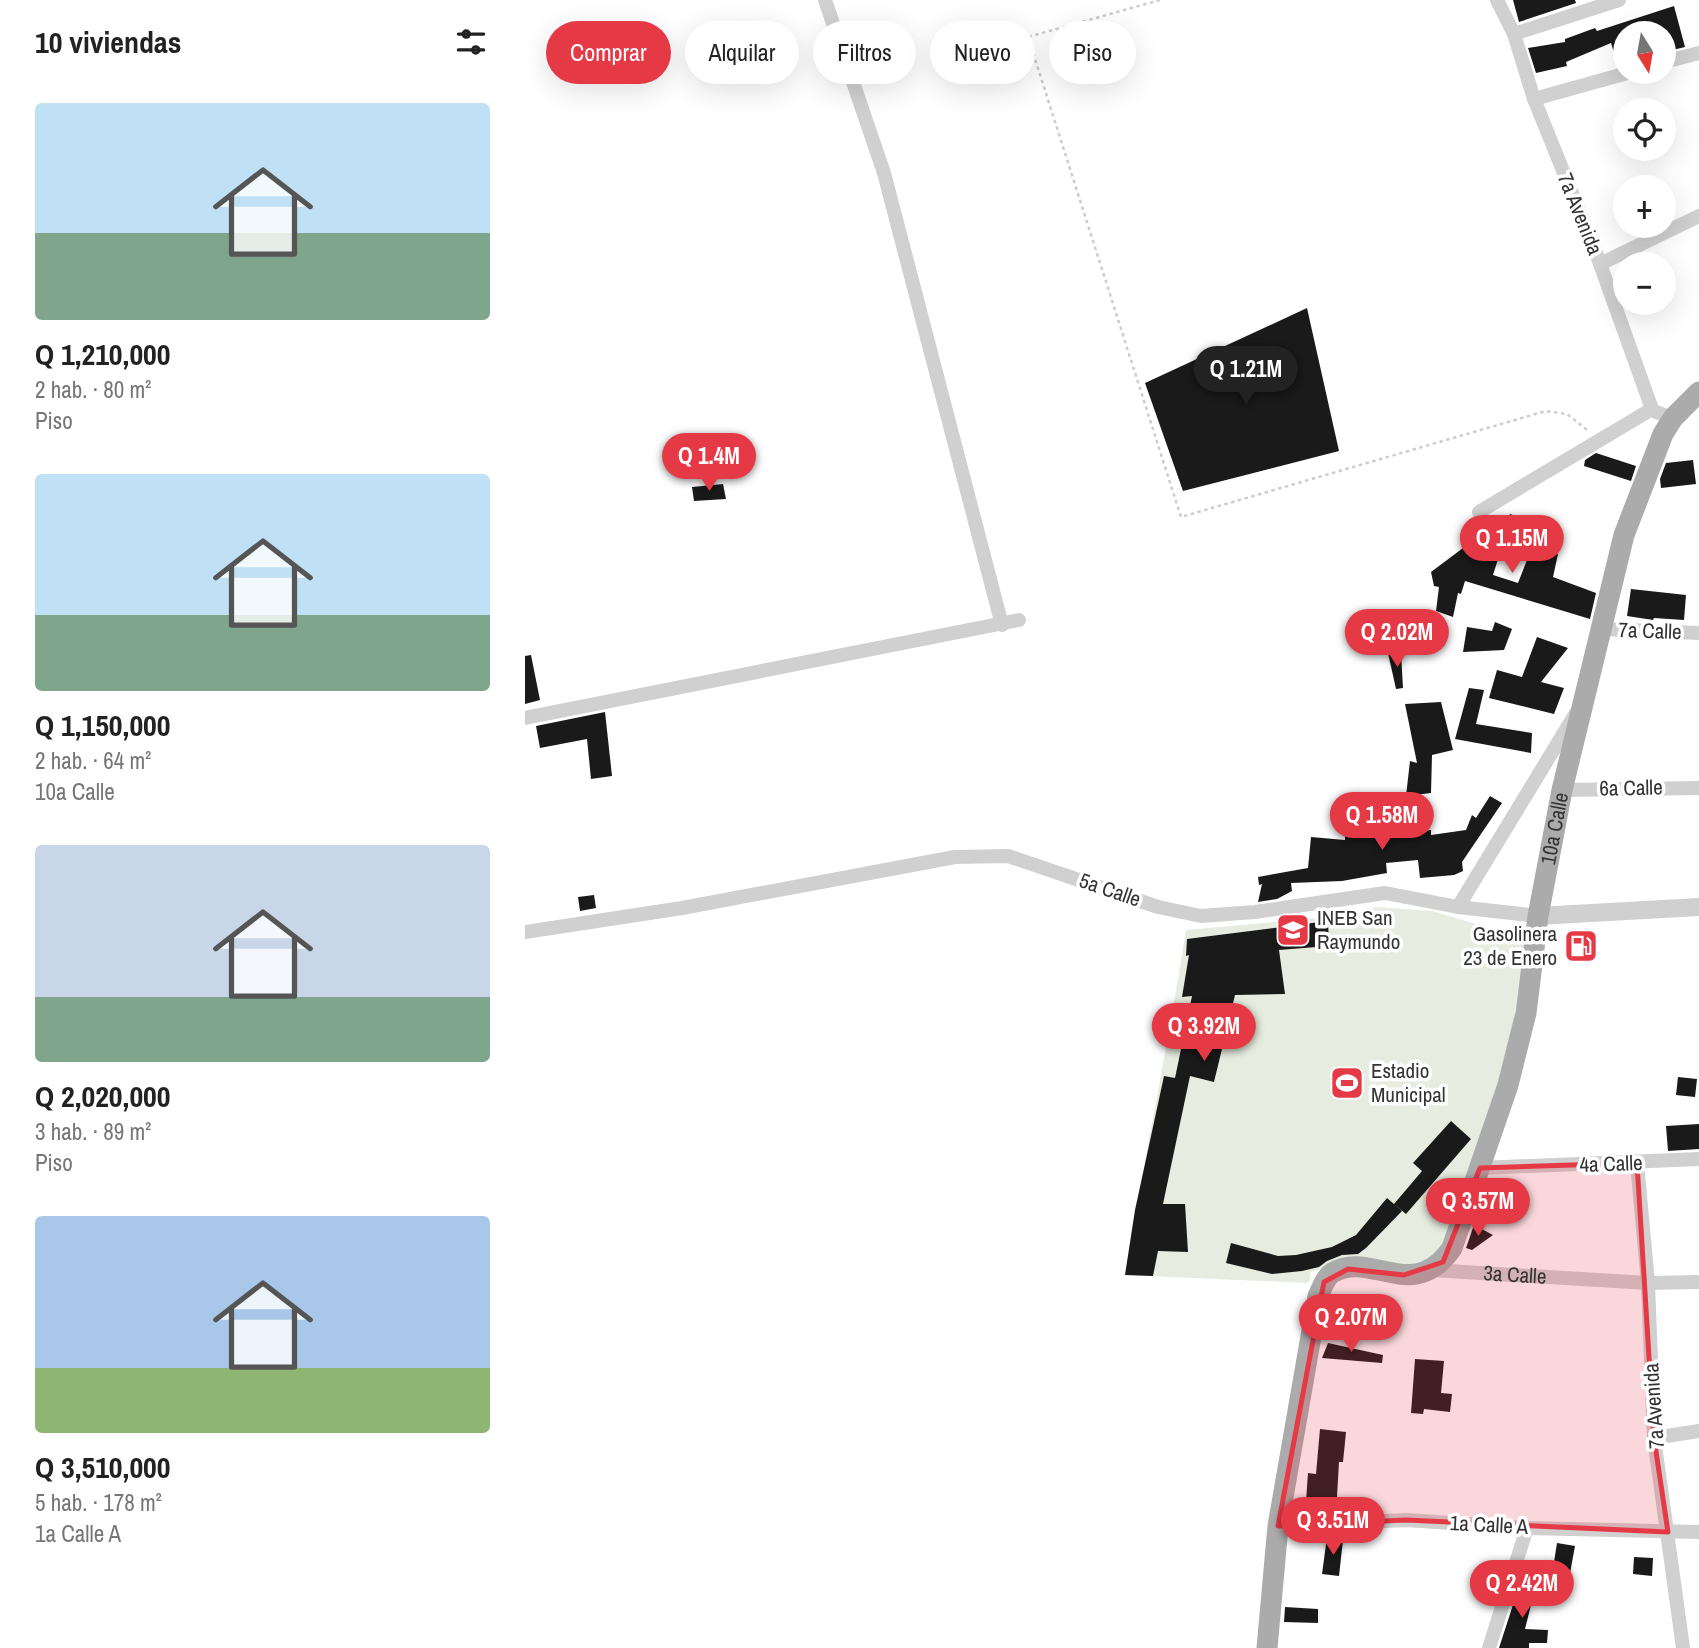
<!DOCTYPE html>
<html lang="es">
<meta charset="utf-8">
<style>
body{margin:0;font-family:"Archivo Narrow",sans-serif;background:#f2f2f2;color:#222;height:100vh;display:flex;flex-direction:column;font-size:26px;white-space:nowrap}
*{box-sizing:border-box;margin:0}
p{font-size:23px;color:#767676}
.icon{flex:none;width:38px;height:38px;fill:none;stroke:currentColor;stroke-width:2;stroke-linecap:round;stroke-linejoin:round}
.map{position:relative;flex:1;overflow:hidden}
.drawer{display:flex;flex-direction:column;background:#fff;width:525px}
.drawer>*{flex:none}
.top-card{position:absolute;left:21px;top:21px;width:665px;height:63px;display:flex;gap:14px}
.needle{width:46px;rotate:169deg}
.buttons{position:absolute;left:1088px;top:21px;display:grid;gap:14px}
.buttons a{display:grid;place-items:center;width:63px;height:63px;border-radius:50%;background:#fff;box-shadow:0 7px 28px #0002;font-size:35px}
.price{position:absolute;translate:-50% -60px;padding:0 16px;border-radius:24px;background:#e63946;color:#fff;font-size:23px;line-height:46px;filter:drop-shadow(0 2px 4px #0008)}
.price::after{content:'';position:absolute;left:50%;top:42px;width:21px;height:16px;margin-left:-10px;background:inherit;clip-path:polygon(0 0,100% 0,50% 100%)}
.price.active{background:#222;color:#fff}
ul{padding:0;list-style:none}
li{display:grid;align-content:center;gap:14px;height:371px;padding:0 35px}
li span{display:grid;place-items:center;height:217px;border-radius:7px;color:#555}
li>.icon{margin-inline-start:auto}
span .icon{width:126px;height:126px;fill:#fffc;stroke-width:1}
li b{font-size:30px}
h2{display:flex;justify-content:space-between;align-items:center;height:84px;padding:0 35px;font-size:30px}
.tag{padding:0 24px;border-radius:32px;background:#fff;box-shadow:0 7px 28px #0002;font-size:24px;line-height:63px}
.tag.active{background:#e63946;color:#fff}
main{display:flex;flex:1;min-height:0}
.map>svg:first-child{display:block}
.green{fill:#e6ecdf}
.building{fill:#1a1a1a}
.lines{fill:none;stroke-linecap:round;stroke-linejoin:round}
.path{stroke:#cdcdcd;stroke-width:2.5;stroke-dasharray:3.5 3.5;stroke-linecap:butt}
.minor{stroke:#d0d0d0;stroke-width:14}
.tertiary{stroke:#d0d0d0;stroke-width:18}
.primary{stroke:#ababab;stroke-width:21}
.marked{fill:#e63946;fill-opacity:0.2;stroke:#e63946;stroke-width:5;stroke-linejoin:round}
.labels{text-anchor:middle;stroke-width:7;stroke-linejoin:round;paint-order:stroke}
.street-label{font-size:21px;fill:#333;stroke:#fff}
.poi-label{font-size:21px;fill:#333;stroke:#fff;text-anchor:start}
</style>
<main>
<section class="drawer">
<h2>10 viviendas<svg class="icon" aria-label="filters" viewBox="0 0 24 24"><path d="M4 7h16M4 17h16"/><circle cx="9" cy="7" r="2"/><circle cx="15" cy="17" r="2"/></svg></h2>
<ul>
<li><span style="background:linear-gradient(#bfe0f5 60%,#7fa58c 0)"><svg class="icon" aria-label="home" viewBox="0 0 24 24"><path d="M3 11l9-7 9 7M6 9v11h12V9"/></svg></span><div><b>Q 1,210,000</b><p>2 hab. · 80 m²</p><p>Piso</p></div></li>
<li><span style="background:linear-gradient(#bfe0f5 65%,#7fa58c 0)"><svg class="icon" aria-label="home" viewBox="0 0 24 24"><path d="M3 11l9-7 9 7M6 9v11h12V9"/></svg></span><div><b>Q 1,150,000</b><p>2 hab. · 64 m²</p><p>10a Calle</p></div></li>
<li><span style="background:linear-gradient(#c9d6e8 70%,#7fa58c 0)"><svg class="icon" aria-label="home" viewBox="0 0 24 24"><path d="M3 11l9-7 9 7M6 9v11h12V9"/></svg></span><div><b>Q 2,020,000</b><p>3 hab. · 89 m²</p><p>Piso</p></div></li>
<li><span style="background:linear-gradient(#a9c7e8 70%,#8fb573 0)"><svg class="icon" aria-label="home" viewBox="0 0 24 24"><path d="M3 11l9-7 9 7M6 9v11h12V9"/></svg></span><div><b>Q 3,510,000</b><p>5 hab. · 178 m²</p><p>1a Calle A</p></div></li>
</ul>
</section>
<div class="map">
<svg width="1174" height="1648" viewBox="0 0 1174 1648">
<rect width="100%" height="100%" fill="#fff"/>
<path class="green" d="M850,907L907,911L994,937L999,945L985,1047L914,1255L902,1266L826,1262L786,1272L785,1280L782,1283L600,1275C619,1160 643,1045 661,930L829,915Z"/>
<path class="building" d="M988,0H1050L1051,3L994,22Z
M1149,6L1160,47L1139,52V33H1101V63L1093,66L1086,43L1041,62L1042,66L1011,73L1003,48L1040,42V39L1070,28L1072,31Z
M782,308L814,451L658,491L620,383Z
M1071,453L1111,466L1106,481L1059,466L1060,460Z
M1168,460L1171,484L1136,488L1135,479L1141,463Z
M198,484L201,499L169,501L167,487Z
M985,514L1021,527L1013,549L1033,554L1028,577L1071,593L1065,619L940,581L936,594L933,593L928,617L911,611L914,587L909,586L906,572L942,545L974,556L968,575L993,583L1002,560L993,557L999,538L977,530Z
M1106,589L1161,595L1159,620L1129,618L1128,620L1102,616Z
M866,616L868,649L849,651L846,626L853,625V617Z
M970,622L987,629L979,650L938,652L942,627L967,631Z
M1012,637L1043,648L1016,682L1039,688L1029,714L964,698L972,670L997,677Z
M863,653H876L878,688L871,689Z
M6,655L15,700L0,704V656Z
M944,688L959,690L951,724L1007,733L1006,753L930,739Z
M916,702L928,750L907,755L906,793L881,796L885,761L892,763L880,704Z
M80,712L87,776L66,779L62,739L15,748L11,726Z
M965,796L977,803L937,862L938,871L929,875L895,878L893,860L861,863L862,873L817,881L766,883L767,891L752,899L733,902L737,884L734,885L733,877L783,868L786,837L820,840V828L866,820L865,815L886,813L888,832L906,830V835L941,830L947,815L951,818Z
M69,895L71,908L55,911L53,897Z
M803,921L804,946L754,950L760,994L710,995L689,1082L665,1076L638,1204H660L663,1252L633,1251L628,1276L600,1275L610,1210L639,1076L650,1078L667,996L657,997L664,955L661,956L662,939Z
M1153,1077L1172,1079L1170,1097L1151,1095Z
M926,1121L946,1139L881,1214L869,1204L897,1171L888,1163Z
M1174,1124V1149L1143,1151L1141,1126Z
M862,1198L877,1211L841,1248L833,1254L817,1255L802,1261L794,1267L777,1271L747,1274L701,1263L706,1243L753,1256L771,1255L807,1247L831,1235Z
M949,1225L968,1235L947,1250L941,1248Z
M803,1343L858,1355L857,1363L797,1358Z
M890,1359L919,1361L916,1393L927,1394L925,1412L899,1409L898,1414L886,1413Z
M795,1429L821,1432L818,1462H814L811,1514L780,1515L783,1473L791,1474Z
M802,1537L818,1540L814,1576L797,1574Z
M1032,1543L1050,1546L1043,1584L1026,1581Z
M1109,1557L1128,1558L1127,1576L1108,1574Z
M997,1577L1012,1581L1000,1629L1023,1630L1022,1643H1004V1648H974Z
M760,1607L793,1609V1623L759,1622Z"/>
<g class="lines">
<path class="path" d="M635,0L503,37L656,517L1021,411L1042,414L1062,430"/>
<g class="minor">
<path d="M300,0L359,173L477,625"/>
<path d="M972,0L989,34L1009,99L1070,250L1127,409L1131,412L1148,418"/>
<path d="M989,34L1094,0"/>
<path d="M1139,62L1174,53"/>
<path d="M1009,99L1106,72"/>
<path d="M1075,264L1174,216"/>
<path d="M954,512L1127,409"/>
<path d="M1076,629L1174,633"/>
<path d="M0,718L494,620"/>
<path d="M1037,790L1174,788"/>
<path d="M933,907L1051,713"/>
<path d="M0,932L157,908L430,857L483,856L633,907L676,916L730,912L860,893L933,907L1013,916"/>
<path d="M1112,1163L1123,1283L1129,1438L1158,1648"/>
<path d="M955,1168L1174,1159"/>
<path id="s1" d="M906,1270L1123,1283L1174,1282"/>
<path d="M1129,1438L1174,1431"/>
<path d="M753,1526L881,1520L1002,1528L1174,1532"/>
<path d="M964,1648L1002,1528"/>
</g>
<path class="tertiary" d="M1013,916L1174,907"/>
<path class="primary" id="s2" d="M742,1648L753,1526L793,1296C797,1288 800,1278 807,1273C846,1249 888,1305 927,1248L983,1085L1001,1013L1013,916L1037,790L1099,535L1138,434L1148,418L1174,392"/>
</g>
<path class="marked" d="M1112,1163L1129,1438L1143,1532L881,1520L753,1526L799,1282L823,1269L879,1275L918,1262L955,1168Z"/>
<defs>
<symbol id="school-square" viewBox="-11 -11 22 22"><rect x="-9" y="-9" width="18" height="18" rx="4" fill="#e63946" stroke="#fff"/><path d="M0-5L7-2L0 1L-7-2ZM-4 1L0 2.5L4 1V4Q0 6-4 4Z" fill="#fff"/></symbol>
<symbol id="fuel-square" viewBox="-11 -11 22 22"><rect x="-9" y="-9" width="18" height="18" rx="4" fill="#e63946" stroke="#fff"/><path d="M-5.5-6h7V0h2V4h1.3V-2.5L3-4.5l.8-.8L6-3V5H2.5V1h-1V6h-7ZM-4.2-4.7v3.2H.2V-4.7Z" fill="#fff"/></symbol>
<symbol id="stadium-square" viewBox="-11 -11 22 22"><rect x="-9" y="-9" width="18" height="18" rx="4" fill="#e63946" stroke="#fff"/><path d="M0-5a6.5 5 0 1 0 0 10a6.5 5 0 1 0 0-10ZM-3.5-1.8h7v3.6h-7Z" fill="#fff"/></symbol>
</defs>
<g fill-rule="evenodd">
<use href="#school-square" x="749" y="911" width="38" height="38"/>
<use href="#fuel-square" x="1037" y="927" width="38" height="38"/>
<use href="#stadium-square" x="803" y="1064" width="38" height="38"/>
</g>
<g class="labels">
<g class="street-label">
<text transform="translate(1055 214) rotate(68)" y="7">7a Avenida</text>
<text transform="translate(1125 631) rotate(2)" y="7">7a Calle</text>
<text transform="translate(1106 788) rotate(-1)" y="7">6a Calle</text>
<text dy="7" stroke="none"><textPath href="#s2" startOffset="948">10a Calle</textPath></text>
<text transform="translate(585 890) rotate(19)" y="7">5a Calle</text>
<text transform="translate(1086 1164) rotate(-2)" y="7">4a Calle</text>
<text dy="7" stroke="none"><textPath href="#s1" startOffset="84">3a Calle</textPath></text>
<text transform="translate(1129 1406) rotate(-94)" y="7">7a Avenida</text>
<text transform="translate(964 1525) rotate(3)" y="7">1a Calle A</text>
</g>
<g class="poi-label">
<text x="792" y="925">INEB San<tspan x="792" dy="24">Raymundo</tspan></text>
<text x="1032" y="941" text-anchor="end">Gasolinera<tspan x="1032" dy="24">23 de Enero</tspan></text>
<text x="846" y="1078">Estadio<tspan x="846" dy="24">Municipal</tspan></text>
</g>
</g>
</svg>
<div class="buttons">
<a><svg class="needle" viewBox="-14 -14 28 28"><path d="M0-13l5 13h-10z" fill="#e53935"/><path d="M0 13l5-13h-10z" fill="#767676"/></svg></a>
<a><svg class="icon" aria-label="locate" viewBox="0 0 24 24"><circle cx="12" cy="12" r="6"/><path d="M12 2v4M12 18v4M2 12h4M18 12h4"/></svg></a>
<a>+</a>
<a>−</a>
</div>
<b class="price active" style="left:721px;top:406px">Q 1.21M</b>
<b class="price" style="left:184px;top:493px">Q 1.4M</b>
<b class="price" style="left:987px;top:575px">Q 1.15M</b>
<b class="price" style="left:872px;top:669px">Q 2.02M</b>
<b class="price" style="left:857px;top:852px">Q 1.58M</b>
<b class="price" style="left:679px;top:1063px">Q 3.92M</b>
<b class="price" style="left:953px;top:1238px">Q 3.57M</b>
<b class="price" style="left:826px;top:1354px">Q 2.07M</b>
<b class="price" style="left:808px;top:1557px">Q 3.51M</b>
<b class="price" style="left:997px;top:1620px">Q 2.42M</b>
<div class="top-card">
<a class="tag active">Comprar</a>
<a class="tag">Alquilar</a>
<a class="tag">Filtros</a>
<a class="tag">Nuevo</a>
<a class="tag">Piso</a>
</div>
</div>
</main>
